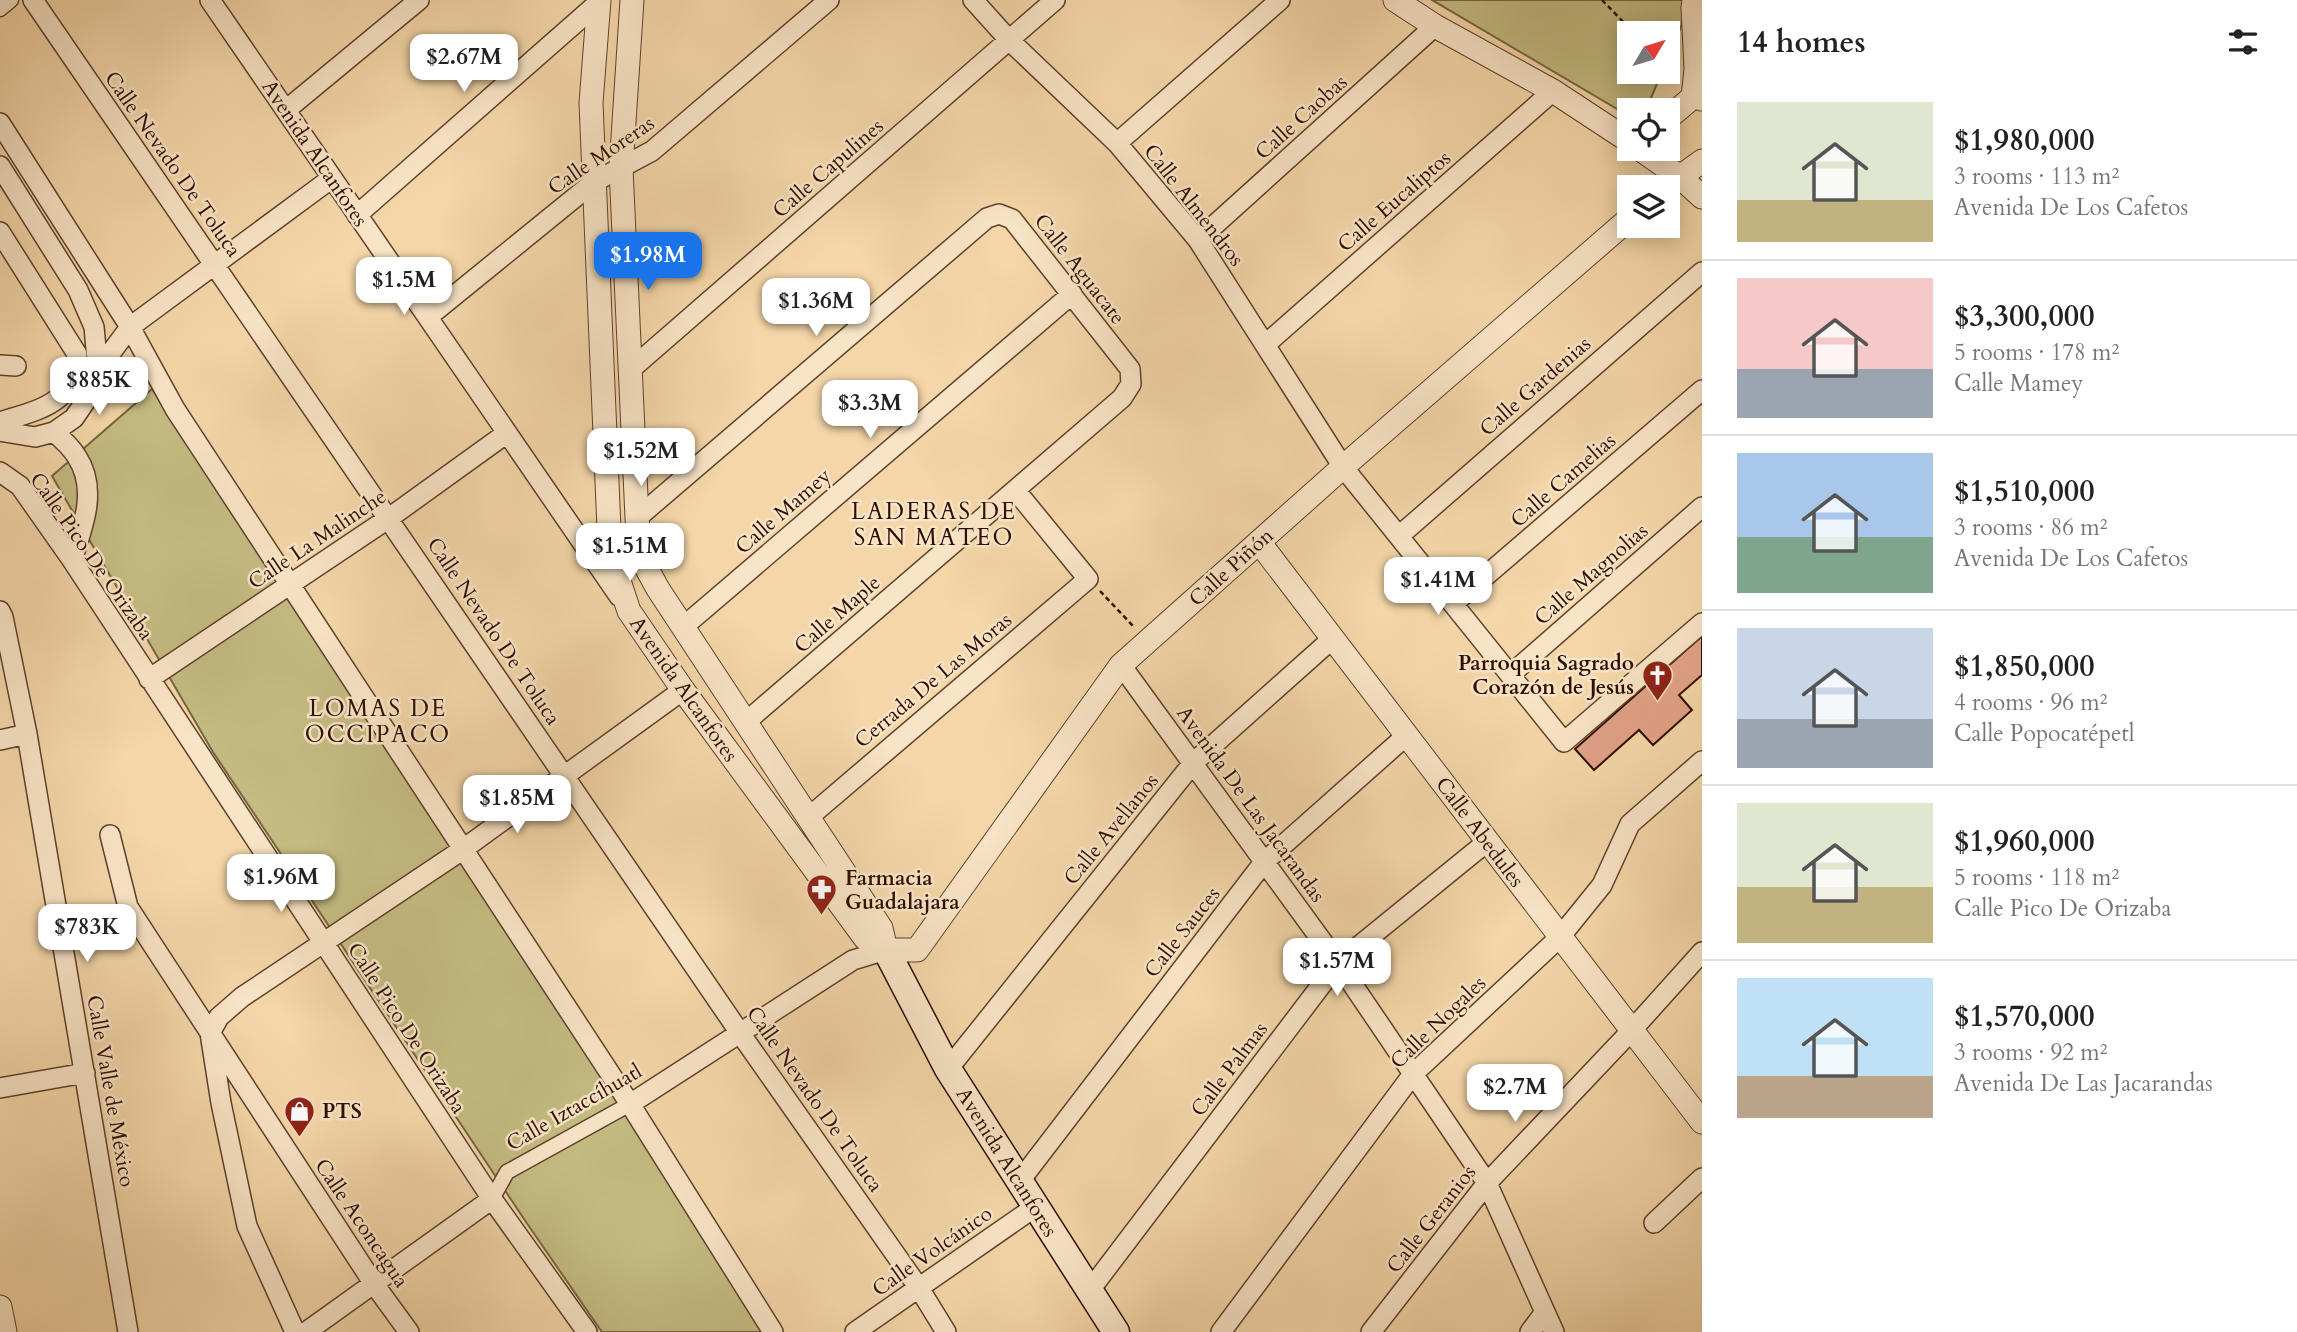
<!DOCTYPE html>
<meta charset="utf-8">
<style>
body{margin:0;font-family:Cardo,serif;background:#f2f2f2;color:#222;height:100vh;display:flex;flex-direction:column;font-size:26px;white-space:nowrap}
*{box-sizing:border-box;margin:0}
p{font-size:23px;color:#767676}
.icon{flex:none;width:38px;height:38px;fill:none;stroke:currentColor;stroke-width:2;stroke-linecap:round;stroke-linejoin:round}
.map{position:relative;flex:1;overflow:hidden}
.side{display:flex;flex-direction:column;background:#fff;width:595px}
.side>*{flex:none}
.needle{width:46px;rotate:52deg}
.buttons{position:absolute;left:1617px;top:21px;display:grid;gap:14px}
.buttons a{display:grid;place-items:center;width:63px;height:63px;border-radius:0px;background:#fff;box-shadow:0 4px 18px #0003;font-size:35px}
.price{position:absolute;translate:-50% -60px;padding:0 16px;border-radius:14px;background:#fff;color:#222;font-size:23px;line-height:46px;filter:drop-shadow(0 2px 4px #0008)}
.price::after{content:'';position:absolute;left:50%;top:42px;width:21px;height:16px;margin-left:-10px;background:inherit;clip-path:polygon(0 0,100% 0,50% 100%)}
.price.selected{background:#1a73e8;color:#fff}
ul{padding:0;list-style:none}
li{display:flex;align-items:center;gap:21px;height:175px;padding:0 35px}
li+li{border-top:2px solid #e0e0e0}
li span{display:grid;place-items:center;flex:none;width:196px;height:140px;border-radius:0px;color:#555}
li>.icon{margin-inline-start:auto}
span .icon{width:84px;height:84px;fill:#fffc;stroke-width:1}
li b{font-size:30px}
h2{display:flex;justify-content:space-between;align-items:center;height:84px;padding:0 35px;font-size:30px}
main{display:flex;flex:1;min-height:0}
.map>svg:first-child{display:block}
.green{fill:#c4bc82;stroke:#786542;stroke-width:2}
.building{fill:#e2a388;stroke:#2d0e01;stroke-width:2}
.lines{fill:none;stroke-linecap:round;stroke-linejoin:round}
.pedestrian-casing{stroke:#5f402b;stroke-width:17}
.minor-casing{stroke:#5f402b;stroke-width:22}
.tertiary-casing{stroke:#5f402b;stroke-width:25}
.secondary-casing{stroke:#2d0e01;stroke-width:29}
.path{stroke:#2d0e01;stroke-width:2.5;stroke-dasharray:5 3.5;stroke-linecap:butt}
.pedestrian{stroke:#f8e4c6;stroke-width:14}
.minor{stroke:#f8e4c6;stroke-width:19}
.tertiary{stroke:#f8e4c6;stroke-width:23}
.secondary{stroke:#f8e4c6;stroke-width:26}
.labels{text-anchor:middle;stroke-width:5;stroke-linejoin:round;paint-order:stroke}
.street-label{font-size:21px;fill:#2d0e01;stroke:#f8e4c6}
.poi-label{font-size:21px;font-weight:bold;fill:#2d0e01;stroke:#f8e4c6;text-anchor:start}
.neighbourhood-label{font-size:23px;letter-spacing:2px;fill:#2d0e01;stroke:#f8e4c6}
</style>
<main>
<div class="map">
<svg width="1702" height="1332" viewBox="0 0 1702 1332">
<rect width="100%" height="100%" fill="#f4d6a8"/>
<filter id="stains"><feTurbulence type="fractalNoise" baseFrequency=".00286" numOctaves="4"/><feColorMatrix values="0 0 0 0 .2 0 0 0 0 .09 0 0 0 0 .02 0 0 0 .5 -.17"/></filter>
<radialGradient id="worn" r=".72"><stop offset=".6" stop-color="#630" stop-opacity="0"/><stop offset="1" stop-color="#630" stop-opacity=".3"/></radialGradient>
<path class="green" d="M1432,0H1692L1668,58V33H1629V72H1662L1646,110H1629V116Z
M152,389L774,1332H602L526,1222L213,752L52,476Z"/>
<path class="building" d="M1702,636V675L1679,695L1692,710L1653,745L1639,730L1594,770L1575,749Z"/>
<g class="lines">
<defs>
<path id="pedestrian" d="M0,9L11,0
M492,1199L507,1172L630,1104"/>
<path id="minor" d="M33,0L740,1033L919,1288L946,1332
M210,0L619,596
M973,0L1010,41L1117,143L1198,240L1343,467L1564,742L1702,623
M286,110L419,0
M0,123L130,327L175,409L630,1104L773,1332
M1117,143L1280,0
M0,166L78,290L94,327L98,370
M357,215L598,3
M0,232L77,354C75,404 41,409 0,422
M1198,240L1435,26
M428,317L594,182L652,151L829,0
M1266,344L1553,91
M0,365L16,366
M630,370L1055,0
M0,431L35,437L54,432L74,418L91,393L98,370L130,327L332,178
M54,432C62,439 72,448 77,457C98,489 83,527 72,560
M0,472L20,486L72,560L492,1199L587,1332
M637,518L987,218L999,214L1012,219L1130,369L1131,384L1122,398L747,721
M1399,536L1702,272
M1453,604L1702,390
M0,611L3,617L27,734L128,1332
M683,627L1072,294
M1121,665L1338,963L1487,1183L1554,1332
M1510,675L1702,507
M149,679L389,518L507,433
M0,740L27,734
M809,817L1088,579L1016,491
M110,835L128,907L374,1284L409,1332
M948,1069L1193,763L1332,639
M0,1088L85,1073
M630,1104L853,960L886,950
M1019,1182L1264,862L1407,735
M1654,1223L1702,1178
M1090,1290L1338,963L1488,841
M295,1332L247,1226L221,1103L210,1033L219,1017L242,997L462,850L683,690
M306,1332L492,1199
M855,1332L1035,1207
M1221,1332L1413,1074L1560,937L1602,885L1630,824L1702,761
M1371,1332L1487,1183L1632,1030L1702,952
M1530,1332L1545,1312"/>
<path id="tertiary" d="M599,0L591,103L609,529L614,566L629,611L683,690L865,938L886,950
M632,0L621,168L637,518L641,558L658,589L881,928L886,950
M1395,0L1435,26L1553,91L1629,141
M1693,97L1696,69L1693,8L1694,0
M1668,118L1693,97L1702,99
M1640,149L1680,177L1702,197
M1680,177L1702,161
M1259,542L1702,1122
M886,950H917L1121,665L1343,467L1629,219
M0,1307L5,1332"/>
<path id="secondary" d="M886,950L948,1069L1116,1332"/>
</defs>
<use href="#pedestrian" class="pedestrian-casing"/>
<use href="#minor" class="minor-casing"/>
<use href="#tertiary" class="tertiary-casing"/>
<use href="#secondary" class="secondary-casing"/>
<path class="path" d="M1602,0L1634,33
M1668,69L1676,79
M1100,591L1134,627"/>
<use href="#pedestrian" class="pedestrian"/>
<use href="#minor" class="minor"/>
<use href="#tertiary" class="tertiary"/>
<use href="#secondary" class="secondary"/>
</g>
<defs>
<symbol id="church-pin" viewBox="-11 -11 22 30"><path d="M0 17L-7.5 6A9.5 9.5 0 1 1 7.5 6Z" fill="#8f2418" stroke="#f8e4c6"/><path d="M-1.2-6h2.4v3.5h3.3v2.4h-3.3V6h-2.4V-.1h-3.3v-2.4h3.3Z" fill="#fff"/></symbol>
<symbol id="pharmacy-pin" viewBox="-11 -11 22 30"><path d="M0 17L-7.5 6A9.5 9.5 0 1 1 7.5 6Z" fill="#8f2418" stroke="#f8e4c6"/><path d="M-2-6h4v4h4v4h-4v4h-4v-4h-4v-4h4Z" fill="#fff"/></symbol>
<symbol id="shop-pin" viewBox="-11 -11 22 30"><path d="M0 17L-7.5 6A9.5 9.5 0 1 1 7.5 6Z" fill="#8f2418" stroke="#f8e4c6"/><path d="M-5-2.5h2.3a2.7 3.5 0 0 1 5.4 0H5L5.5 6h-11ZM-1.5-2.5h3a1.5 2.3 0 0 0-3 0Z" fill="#fff"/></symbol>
</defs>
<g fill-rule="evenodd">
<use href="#church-pin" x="1640" y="658" width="35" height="47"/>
<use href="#pharmacy-pin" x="804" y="872" width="35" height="47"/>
<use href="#shop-pin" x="282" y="1094" width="35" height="47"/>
</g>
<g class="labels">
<g class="street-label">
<text transform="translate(1301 117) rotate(-42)" y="7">Calle Caobas</text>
<text transform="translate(315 153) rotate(56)" y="7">Avenida Alcanfores</text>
<text transform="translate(601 155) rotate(-34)" y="7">Calle Moreras</text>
<text transform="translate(173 164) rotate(55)" y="7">Calle Nevado De Toluca</text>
<text transform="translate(828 168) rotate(-41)" y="7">Calle Capulines</text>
<text transform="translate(1394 201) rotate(-41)" y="7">Calle Eucaliptos</text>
<text transform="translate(1194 205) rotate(52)" y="7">Calle Almendros</text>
<text transform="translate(1080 269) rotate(52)" y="7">Calle Aguacate</text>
<text transform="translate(1535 386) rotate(-41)" y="7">Calle Gardenias</text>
<text transform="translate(1563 480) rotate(-41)" y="7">Calle Camelias</text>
<text transform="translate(783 511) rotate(-41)" y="7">Calle Mamey</text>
<text transform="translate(317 539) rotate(-34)" y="7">Calle La Malinche</text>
<text transform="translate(92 556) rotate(55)" y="7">Calle Pico De Orizaba</text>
<text transform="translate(1231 567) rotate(-42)" y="7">Calle Piñón</text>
<text transform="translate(1591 574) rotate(-41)" y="7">Calle Magnolias</text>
<text transform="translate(837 614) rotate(-41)" y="7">Calle Maple</text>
<text transform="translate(494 631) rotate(56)" y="7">Calle Nevado De Toluca</text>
<text transform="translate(933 680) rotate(-40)" y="7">Cerrada De Las Moras</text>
<text transform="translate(684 689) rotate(55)" y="7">Avenida Alcanfores</text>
<text transform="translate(1251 804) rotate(54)" y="7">Avenida De Las Jacarandas</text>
<text transform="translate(1111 829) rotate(-51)" y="7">Calle Avellanos</text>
<text transform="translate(1480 832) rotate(53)" y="7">Calle Abedules</text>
<text transform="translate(1182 932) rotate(-52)" y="7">Calle Sauces</text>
<text transform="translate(1438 1022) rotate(-44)" y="7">Calle Nogales</text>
<text transform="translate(407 1028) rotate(57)" y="7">Calle Pico De Orizaba</text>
<text transform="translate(1229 1069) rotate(-53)" y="7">Calle Palmas</text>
<text transform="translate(111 1091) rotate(80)" y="7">Calle Valle de México</text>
<text transform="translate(815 1099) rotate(55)" y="7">Calle Nevado De Toluca</text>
<text transform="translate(574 1107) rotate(-30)" y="7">Calle Iztaccíhuatl</text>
<text transform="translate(1007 1162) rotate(58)" y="7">Avenida Alcanfores</text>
<text transform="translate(1431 1219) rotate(-52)" y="7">Calle Geranios</text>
<text transform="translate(362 1223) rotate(56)" y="7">Calle Aconcagua</text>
<text transform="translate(932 1251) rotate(-35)" y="7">Calle Volcánico</text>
</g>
<g class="poi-label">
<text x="1634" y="670" text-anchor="end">Parroquia Sagrado<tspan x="1634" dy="24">Corazón de Jesús</tspan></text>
<text x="845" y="885">Farmacia<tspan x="845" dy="24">Guadalajara</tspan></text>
<text x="322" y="1118">PTS</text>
</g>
<g class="neighbourhood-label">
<text x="934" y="519">LADERAS DE<tspan x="934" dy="26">SAN MATEO</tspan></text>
<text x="378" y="716">LOMAS DE<tspan x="378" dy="26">OCCIPACO</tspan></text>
</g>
</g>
<rect width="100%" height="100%" filter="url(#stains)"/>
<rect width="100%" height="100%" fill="url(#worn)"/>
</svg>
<div class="buttons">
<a><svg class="needle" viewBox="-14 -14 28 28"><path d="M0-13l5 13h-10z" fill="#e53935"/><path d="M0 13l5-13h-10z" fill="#767676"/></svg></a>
<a><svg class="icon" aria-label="locate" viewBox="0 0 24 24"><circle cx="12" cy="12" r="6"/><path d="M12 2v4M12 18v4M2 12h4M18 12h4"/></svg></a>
<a><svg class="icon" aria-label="layers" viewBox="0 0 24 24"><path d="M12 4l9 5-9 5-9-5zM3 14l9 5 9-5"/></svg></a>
</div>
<b class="price" style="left:464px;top:94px">$2.67M</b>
<b class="price selected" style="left:648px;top:292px">$1.98M</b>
<b class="price" style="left:404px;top:317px">$1.5M</b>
<b class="price" style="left:816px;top:338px">$1.36M</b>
<b class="price" style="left:99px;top:417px">$885K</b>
<b class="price" style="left:870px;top:440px">$3.3M</b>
<b class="price" style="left:641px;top:488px">$1.52M</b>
<b class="price" style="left:630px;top:583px">$1.51M</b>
<b class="price" style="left:1438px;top:617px">$1.41M</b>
<b class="price" style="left:517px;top:835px">$1.85M</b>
<b class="price" style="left:281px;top:914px">$1.96M</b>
<b class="price" style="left:87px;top:964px">$783K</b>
<b class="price" style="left:1337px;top:998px">$1.57M</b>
<b class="price" style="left:1515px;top:1124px">$2.7M</b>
</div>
<section class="side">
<h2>14 homes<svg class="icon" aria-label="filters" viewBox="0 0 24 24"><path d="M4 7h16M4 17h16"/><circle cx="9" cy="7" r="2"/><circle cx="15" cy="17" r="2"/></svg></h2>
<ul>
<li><span style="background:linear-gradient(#dfe7d0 70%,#c2b280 0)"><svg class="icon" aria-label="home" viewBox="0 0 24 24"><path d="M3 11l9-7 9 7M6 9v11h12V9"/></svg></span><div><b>$1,980,000</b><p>3 rooms · 113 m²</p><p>Avenida De Los Cafetos</p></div></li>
<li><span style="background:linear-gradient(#f6c9c9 65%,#9aa5b1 0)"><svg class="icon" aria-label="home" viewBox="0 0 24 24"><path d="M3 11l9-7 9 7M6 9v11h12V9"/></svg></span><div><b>$3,300,000</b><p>5 rooms · 178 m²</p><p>Calle Mamey</p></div></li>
<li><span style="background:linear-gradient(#a9c7e8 60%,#7fa58c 0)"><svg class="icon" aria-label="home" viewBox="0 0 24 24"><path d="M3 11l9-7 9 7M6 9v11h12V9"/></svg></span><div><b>$1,510,000</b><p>3 rooms · 86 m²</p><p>Avenida De Los Cafetos</p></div></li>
<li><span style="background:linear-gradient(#c9d6e8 65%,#9aa5b1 0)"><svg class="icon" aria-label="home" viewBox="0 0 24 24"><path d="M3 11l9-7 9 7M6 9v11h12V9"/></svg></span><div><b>$1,850,000</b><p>4 rooms · 96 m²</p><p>Calle Popocatépetl</p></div></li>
<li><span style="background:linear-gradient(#dfe7d0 60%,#c2b280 0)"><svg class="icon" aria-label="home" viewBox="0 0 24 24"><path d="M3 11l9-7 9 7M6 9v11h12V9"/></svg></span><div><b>$1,960,000</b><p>5 rooms · 118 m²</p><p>Calle Pico De Orizaba</p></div></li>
<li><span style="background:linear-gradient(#bfe0f5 70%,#b9a48a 0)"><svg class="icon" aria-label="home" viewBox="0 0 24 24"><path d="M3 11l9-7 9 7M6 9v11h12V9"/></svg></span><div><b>$1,570,000</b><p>3 rooms · 92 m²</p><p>Avenida De Las Jacarandas</p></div></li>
</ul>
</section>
</main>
